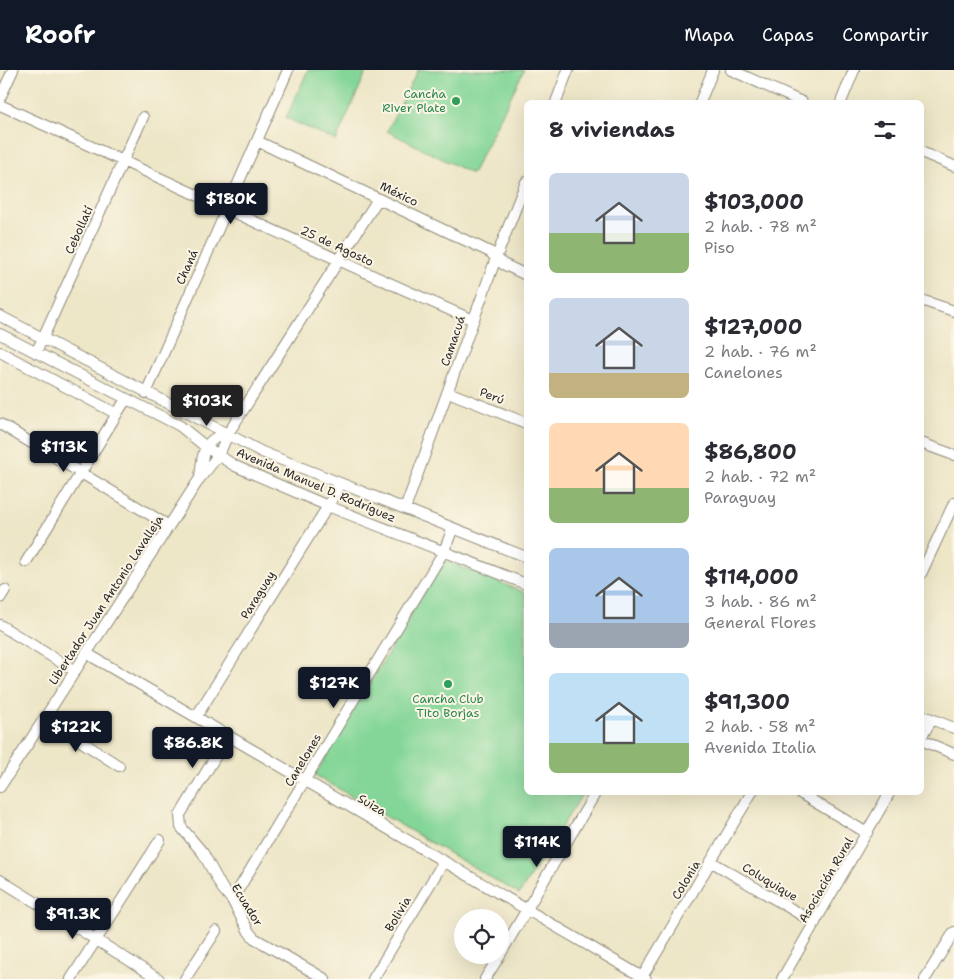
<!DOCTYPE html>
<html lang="es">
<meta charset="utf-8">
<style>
body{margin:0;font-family:"Shantell Sans",sans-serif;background:#f2f2f3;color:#2b2b33;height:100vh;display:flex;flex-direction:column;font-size:19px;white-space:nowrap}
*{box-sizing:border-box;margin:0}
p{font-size:16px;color:#7c7c81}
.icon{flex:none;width:28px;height:28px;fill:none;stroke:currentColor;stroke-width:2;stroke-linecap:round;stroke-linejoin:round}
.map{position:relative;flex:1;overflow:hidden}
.drawer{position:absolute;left:524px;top:30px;width:400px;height:695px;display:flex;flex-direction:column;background:#fff;border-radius:8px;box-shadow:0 5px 20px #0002}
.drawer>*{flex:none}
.fabs{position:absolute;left:454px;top:839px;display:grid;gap:10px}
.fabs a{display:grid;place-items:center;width:55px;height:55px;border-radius:50%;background:#fff;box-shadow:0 5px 20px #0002;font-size:25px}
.price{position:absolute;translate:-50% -42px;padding:0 11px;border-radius:5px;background:#111827;color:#fff;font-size:16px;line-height:32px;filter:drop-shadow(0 1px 2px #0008)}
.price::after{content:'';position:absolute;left:50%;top:30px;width:15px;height:11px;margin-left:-8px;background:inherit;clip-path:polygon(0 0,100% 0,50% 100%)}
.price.selected{background:#222;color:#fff}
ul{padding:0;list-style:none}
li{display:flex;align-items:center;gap:15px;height:125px;padding:0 25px}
li span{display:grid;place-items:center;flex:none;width:140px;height:100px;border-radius:8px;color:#555}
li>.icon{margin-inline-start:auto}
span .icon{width:60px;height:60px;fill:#fffc;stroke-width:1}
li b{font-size:21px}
h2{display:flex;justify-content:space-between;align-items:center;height:60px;padding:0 25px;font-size:21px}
header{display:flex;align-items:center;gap:30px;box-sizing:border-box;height:70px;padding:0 25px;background:#111827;color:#fff}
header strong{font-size:24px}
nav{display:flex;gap:28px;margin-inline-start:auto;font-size:18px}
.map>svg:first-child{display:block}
.green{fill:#83d697;stroke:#578061}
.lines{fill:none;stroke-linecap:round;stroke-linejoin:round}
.minor-casing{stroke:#8c8879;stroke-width:12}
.minor{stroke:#fff;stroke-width:10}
.leisure-dot{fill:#2e9e5b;stroke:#fcf5e5;stroke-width:2}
.labels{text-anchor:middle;stroke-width:4;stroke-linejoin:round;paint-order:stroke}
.leisure-label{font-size:12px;fill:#27864d;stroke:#fcf5e5;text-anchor:end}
.street-label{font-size:12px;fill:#2b2b2b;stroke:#fcf5e5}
</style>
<header>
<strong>Roofr</strong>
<nav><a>Mapa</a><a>Capas</a><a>Compartir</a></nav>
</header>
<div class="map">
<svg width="954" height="909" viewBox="0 0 954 909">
<rect width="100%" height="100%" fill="#fcf5e5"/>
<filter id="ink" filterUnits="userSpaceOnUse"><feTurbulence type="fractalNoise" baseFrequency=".02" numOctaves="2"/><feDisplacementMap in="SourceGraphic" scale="10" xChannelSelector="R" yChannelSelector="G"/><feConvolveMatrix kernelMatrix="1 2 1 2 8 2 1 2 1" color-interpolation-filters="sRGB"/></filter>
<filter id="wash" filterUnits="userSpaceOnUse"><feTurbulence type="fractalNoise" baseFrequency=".0096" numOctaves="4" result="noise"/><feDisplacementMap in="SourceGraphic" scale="20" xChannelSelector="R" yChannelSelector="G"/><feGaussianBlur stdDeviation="1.12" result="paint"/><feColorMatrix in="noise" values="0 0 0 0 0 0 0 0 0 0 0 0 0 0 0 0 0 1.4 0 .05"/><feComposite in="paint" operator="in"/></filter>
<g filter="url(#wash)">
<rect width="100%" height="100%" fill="#ede6c7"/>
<path class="green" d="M308,0H367L336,71L286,48Z
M418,0H524L472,104L387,61Z
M444,490L526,523V722L583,723L519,824L315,705Z"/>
</g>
<g filter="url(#ink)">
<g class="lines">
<defs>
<path id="minor" d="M731,0L802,32
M0,28L13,0
M556,32L568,0
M700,32L713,0
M841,32L854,0
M0,35C158,106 314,181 473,250
M257,71L490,182L503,194L526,205
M921,82L954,96
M921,230L954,241
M0,246L262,382L526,487
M0,264L180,356L206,377L235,396L328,436L526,514
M0,282L117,344
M36,283L143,47
M448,322L526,353
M146,323L288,0
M0,354L169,456
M921,373L954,385
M200,408C202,387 202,369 226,364
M405,439L496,188L526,112
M26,492L126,329
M921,504L954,433
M0,528L5,520
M0,555L75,601
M86,583L646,909
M921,645L954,658
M196,647L328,436L340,414
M45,648L119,696
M228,666L180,745L181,757L203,783L222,818L232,830L249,862L254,868L325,909
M921,668L932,649
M921,670L954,684
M0,717L200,408C208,399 216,389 222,378C226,369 227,363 233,356L378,129
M798,722L867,763
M712,792L815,853
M0,810L159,909
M232,830L444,481L453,458
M500,885L596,722
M71,909L160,770
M185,909L216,861
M373,909L444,791
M485,909L500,885
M641,909L752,722
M782,909L890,722
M925,909L954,862"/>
</defs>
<use href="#minor" class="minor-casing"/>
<use href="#minor" class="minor"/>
</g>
</g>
<g class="leisure-dot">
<circle cx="456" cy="31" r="5"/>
<circle cx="448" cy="614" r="5"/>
</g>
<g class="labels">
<g class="leisure-label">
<text x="446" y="28">Cancha<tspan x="446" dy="14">River Plate</tspan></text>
<text x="448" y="633" text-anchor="middle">Cancha Club<tspan x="448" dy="14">Tito Borjas</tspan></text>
</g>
<g class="street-label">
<text transform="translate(399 124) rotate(26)" y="4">México</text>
<text transform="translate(79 160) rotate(-66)" y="4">Cebollatí</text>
<text transform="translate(337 176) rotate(25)" y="4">25 de Agosto</text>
<text transform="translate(187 197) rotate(-66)" y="4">Chaná</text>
<text transform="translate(453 271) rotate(-71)" y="4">Camacuá</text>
<text transform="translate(492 326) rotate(22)" y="4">Perú</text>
<text transform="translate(316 415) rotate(23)" y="4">Avenida Manuel D. Rodríguez</text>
<text transform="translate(258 525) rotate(-58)" y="4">Paraguay</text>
<text transform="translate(106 530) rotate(-57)" y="4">Libertador Juan Antonio Lavalleja</text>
<text transform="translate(303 690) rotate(-59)" y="4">Canelones</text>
<text transform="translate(372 735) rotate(30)" y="4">Suiza</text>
<text transform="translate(686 810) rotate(-59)" y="4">Colonia</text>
<text transform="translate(826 810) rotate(-60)" y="4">Asociación Rural</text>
<text transform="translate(770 812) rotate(31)" y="4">Coluquique</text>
<text transform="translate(247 835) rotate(58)" y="4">Ecuador</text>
<text transform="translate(398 844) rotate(-59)" y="4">Bolivia</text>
</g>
</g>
</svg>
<div class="fabs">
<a><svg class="icon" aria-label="locate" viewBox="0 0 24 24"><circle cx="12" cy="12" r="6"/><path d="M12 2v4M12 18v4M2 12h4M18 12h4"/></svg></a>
</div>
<b class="price" style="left:231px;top:155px">$180K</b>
<b class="price selected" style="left:207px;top:357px">$103K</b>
<b class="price" style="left:64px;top:403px">$113K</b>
<b class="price" style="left:334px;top:639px">$127K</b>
<b class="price" style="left:76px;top:683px">$122K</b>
<b class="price" style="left:193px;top:699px">$86.8K</b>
<b class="price" style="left:537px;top:798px">$114K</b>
<b class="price" style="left:73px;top:870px">$91.3K</b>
<section class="drawer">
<h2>8 viviendas<svg class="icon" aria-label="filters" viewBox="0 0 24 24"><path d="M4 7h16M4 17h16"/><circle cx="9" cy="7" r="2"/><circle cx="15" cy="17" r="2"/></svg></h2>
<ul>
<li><span style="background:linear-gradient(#c9d6e8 60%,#8fb573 0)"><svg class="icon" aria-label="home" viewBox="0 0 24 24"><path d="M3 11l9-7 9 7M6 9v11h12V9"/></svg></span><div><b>$103,000</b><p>2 hab. · 78 m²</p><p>Piso</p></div></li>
<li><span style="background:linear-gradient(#c9d6e8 75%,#c2b280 0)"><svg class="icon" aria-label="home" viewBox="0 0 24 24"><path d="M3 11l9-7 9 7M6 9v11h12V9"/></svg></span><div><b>$127,000</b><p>2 hab. · 76 m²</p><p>Canelones</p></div></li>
<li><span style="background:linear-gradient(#ffd9b3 65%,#8fb573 0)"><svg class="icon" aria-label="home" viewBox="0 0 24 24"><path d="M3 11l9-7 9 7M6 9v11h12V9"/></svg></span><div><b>$86,800</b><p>2 hab. · 72 m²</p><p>Paraguay</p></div></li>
<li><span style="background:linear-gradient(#a9c7e8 75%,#9aa5b1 0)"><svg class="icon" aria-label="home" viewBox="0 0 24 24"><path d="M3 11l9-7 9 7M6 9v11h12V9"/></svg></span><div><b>$114,000</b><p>3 hab. · 86 m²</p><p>General Flores</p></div></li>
<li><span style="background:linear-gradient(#bfe0f5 70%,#8fb573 0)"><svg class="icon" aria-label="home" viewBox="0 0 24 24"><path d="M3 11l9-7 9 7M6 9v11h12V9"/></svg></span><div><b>$91,300</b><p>2 hab. · 58 m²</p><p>Avenida Italia</p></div></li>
</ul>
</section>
</div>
